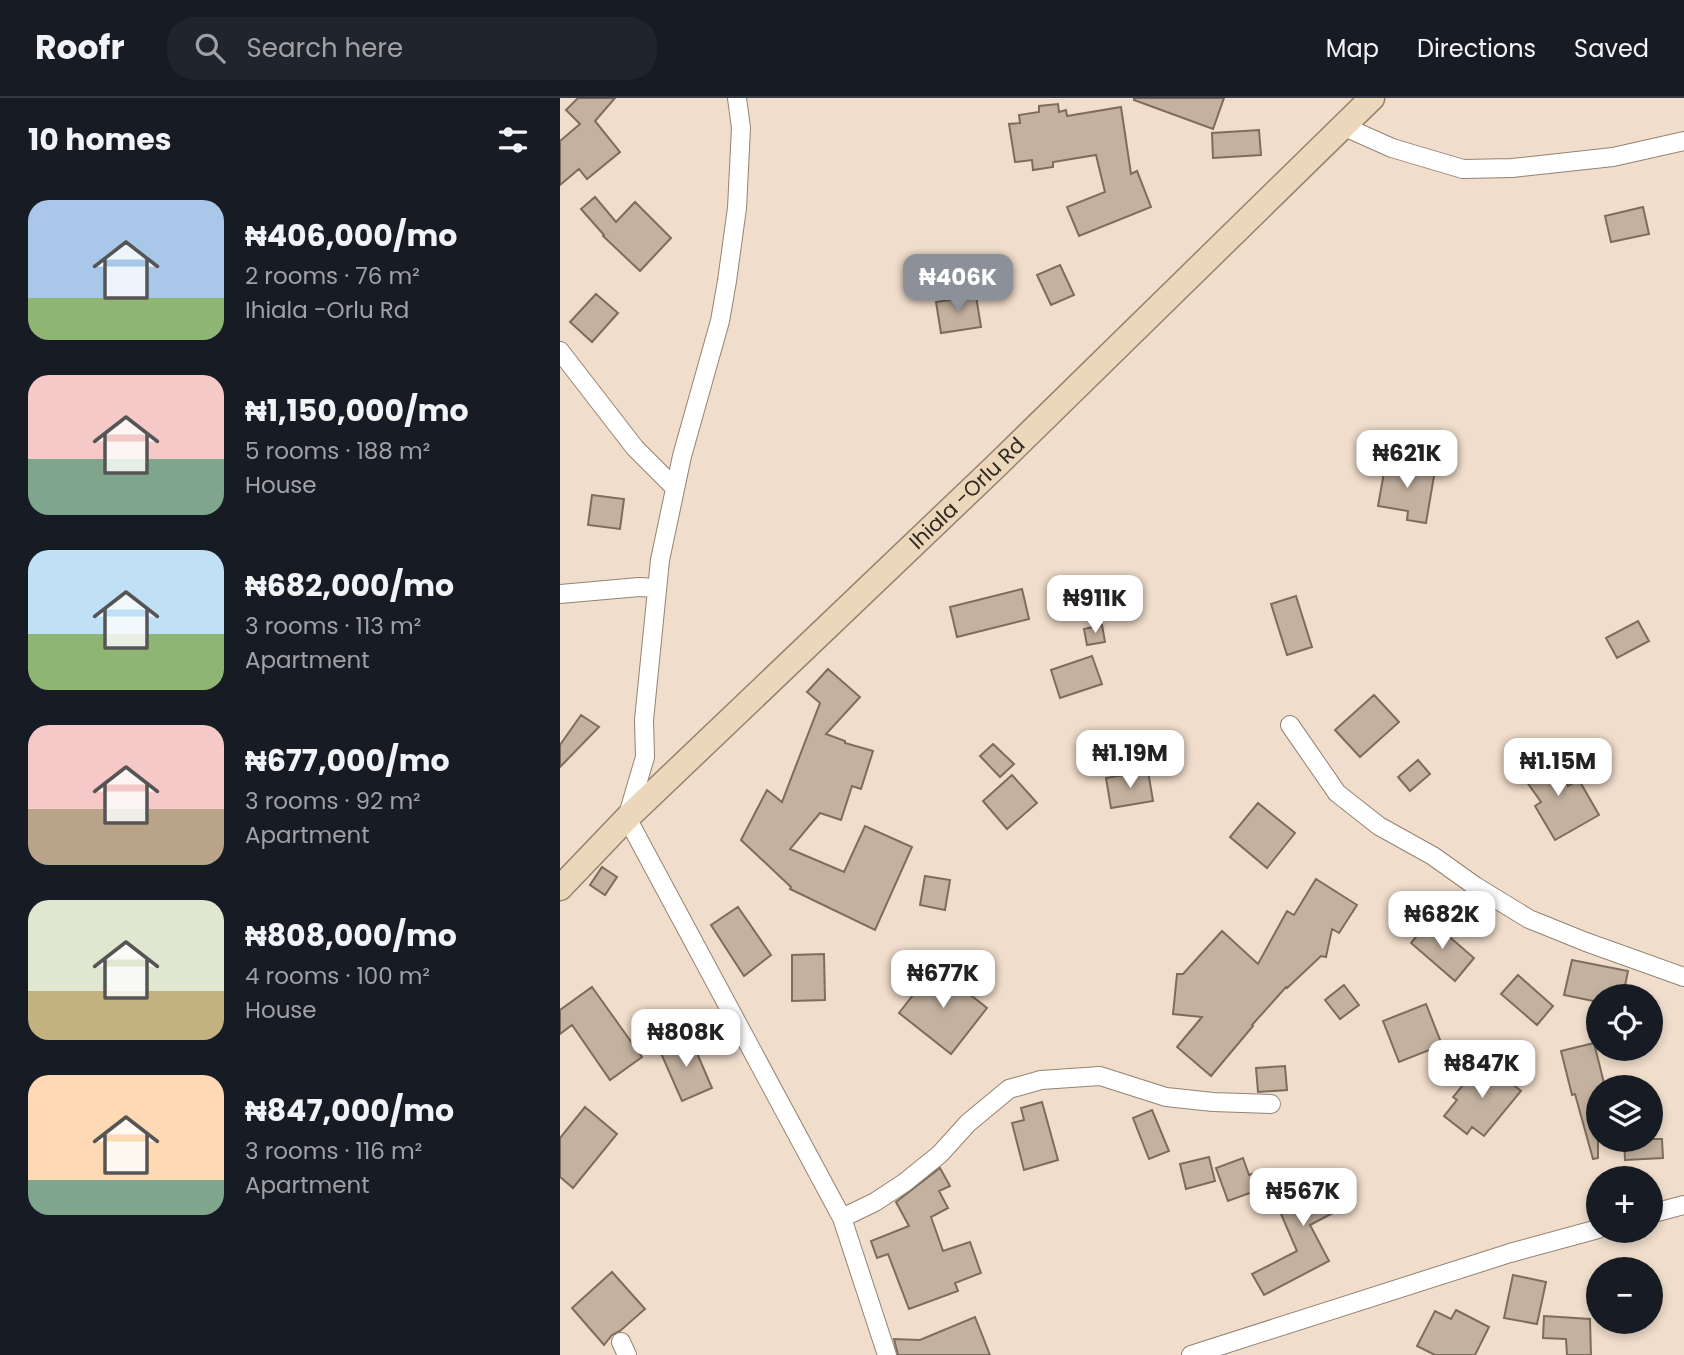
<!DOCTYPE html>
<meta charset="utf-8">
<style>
body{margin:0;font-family:Poppins,sans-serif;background:#20242c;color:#f1f3f6;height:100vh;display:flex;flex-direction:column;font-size:26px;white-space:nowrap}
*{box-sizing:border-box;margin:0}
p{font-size:23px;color:#9ea1a6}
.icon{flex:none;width:38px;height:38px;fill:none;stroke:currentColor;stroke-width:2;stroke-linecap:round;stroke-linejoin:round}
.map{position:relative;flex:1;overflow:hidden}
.panel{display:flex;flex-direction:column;background:#171b24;width:560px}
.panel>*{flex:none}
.controls{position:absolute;left:1026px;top:886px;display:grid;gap:14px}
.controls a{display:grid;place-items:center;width:77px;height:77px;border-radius:50%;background:#171b24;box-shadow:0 4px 10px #0003;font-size:35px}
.price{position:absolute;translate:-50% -60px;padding:0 16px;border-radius:14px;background:#fff;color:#222;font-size:23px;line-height:46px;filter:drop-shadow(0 2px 4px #0008)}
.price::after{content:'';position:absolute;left:50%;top:42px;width:21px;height:16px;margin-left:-10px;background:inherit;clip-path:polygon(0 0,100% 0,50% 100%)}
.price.active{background:#8c9099;color:#fff}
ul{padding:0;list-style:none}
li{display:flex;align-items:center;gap:21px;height:175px;padding:0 28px}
li span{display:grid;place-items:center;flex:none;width:196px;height:140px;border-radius:21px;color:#555}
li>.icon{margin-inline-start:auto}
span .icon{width:84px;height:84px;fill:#fffc;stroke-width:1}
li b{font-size:30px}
h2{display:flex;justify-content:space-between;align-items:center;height:84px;padding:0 28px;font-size:30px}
header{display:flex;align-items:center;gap:42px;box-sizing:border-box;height:98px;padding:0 35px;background:#171b24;border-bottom:2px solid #363941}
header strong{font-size:33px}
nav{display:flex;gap:38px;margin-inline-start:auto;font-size:24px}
.search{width:490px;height:63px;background:#20242c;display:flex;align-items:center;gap:18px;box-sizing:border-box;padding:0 24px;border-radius:28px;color:#9ea1a6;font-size:26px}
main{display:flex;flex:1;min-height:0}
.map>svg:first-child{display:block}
.building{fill:#c4b2a0;stroke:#7d6d5d;stroke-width:2}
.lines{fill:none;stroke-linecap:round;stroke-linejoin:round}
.minor-casing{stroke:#948372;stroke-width:20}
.secondary-casing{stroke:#948372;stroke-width:27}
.minor{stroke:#fff;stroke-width:18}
.secondary{stroke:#ecd7bb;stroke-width:24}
.labels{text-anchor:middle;stroke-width:7;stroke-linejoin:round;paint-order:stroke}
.street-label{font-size:21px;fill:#312a23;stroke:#f0ddcb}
</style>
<header>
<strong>Roofr</strong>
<div class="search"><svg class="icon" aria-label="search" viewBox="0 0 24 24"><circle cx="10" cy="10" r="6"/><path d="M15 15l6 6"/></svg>Search here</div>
<nav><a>Map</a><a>Directions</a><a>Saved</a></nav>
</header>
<main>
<section class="panel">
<h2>10 homes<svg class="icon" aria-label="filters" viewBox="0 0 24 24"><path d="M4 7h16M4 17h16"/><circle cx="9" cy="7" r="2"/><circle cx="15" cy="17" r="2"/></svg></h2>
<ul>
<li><span style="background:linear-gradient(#a9c7e8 70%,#8fb573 0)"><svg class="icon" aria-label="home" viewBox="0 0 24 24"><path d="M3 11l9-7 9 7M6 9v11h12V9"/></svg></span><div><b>₦406,000/mo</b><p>2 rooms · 76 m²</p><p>Ihiala -Orlu Rd</p></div></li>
<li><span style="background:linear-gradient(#f6c9c9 60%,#7fa58c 0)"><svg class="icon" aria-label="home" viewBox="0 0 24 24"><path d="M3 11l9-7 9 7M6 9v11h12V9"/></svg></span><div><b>₦1,150,000/mo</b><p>5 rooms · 188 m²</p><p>House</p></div></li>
<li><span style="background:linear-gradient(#bfe0f5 60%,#8fb573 0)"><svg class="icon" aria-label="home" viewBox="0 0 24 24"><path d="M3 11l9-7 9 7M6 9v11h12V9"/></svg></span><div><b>₦682,000/mo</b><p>3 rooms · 113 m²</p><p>Apartment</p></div></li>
<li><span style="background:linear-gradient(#f6c9c9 60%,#b9a48a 0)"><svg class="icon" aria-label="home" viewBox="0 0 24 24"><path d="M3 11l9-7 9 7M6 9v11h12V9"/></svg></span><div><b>₦677,000/mo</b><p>3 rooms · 92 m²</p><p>Apartment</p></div></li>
<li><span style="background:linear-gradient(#dfe7d0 65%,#c2b280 0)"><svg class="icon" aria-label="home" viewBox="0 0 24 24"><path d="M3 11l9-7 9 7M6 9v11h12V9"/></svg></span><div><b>₦808,000/mo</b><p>4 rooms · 100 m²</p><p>House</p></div></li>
<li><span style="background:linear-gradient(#ffd9b3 75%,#7fa58c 0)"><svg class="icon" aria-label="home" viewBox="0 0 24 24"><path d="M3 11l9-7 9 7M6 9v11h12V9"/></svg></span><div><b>₦847,000/mo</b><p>3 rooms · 116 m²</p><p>Apartment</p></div></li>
</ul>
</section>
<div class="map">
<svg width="1124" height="1257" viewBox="0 0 1124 1257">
<rect width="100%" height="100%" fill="#f0ddcb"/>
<path class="building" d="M18,0H55L35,23L60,54L27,81L19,71L0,87V43L20,26L6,12Z
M574,0H664L653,31L574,2Z
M498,6L499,14L506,12L507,18L561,9L571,76L577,73L591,109L519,138L507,109L545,94L536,57L493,64V69L473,72L472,62L455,64L449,26L460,25L459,17L479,14V8Z
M699,32L701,57L653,60L652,35Z
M35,99L56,124L75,104L111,140L80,173L43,138L44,137L21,111Z
M1083,109L1089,136L1051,144L1045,118Z
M500,167L514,197L491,207L477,177Z
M36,196L58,215L32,244L10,224Z
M416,198L421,229L381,235L376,204Z
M826,363L875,372L866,425L847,422L848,413L818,408Z
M32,397L64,401L60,431L28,427Z
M462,491L469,521L397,539L390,509Z
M736,498L752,549L727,557L711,506Z
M1078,523L1089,543L1057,560L1046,540Z
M542,527L545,544L527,547L524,531Z
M532,558L542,586L500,600L491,572Z
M268,571L300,599L266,636L285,643V645L313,653L301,691L292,688L281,722L260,715L230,751L284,774L305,728L352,749L315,832L230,791L231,789L181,742L207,692L222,704L260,605L247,594Z
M814,597L839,624L800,659L775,632Z
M21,617L39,629L0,669V647Z
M433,646L454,666L440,679L420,658Z
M984,655L1008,688L1019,682L1039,717L995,742L975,708L981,704L959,673Z
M858,662L870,676L850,693L838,679Z
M588,673L593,703L551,710L546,680Z
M452,677L477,705L447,731L423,703Z
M698,705L735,735L707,770L670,739Z
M42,769L57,779L45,797L30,787Z
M365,778L390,782L385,812L360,807Z
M756,781L797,807L779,835L772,831L766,859L761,858L727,890L726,889L692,927L693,928L651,978L617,949L642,919L613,916L617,876H623L662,833L698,866L727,813L734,817Z
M178,809L211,857L184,878L151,827Z
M870,822L914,860L895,883L851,845Z
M264,856L265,902L232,903V857Z
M1012,862L1068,873L1063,898H1038V904L1004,897Z
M375,869L427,910L391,956L339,915Z
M958,877L993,908L977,927L941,896Z
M784,887L799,907L780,921L765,902Z
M32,889L82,959L50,982L12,927L0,936V912Z
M866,906L882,947L839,964L823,923Z
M130,939L152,990L122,1003L100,953Z
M1034,945L1045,989H1038V1060L1033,1061L1015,996L1012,997L1001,953Z
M923,963L961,993L924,1038L912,1029L907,1036L884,1018L897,1002L893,999Z
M725,968L727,992L698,994L696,970Z
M482,1004L498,1062L464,1072L452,1025L464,1022L461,1010Z
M25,1009L57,1036L13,1090L0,1079V1040Z
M592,1012L609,1053L589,1061L573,1020Z
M1064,1041H1102L1103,1060L1065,1062Z
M649,1059L655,1083L626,1091L620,1066Z
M683,1060L689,1077L703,1072L709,1088L668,1103L656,1070Z
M380,1070L390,1088L379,1093L388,1110L371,1119L383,1153L410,1144L421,1175L395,1185L398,1193L349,1211L328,1156L317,1160L311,1143L349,1128L336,1104Z
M771,1071L790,1106L750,1127L769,1163L704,1197L692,1176L737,1153L712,1095L734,1087L735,1089Z
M52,1174L85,1211L60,1233L52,1237L44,1247L12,1210Z
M953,1177L986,1184L977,1226L944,1220Z
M896,1212L929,1229L915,1257H875L857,1248L875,1213L891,1221Z
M984,1218L1030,1221L1031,1257H1007L1006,1241L983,1240Z
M415,1219L430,1257H338L334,1241L360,1242Z"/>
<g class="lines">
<defs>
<path id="minor" d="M177,0L181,30L177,110L167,183L160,223L122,358L100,462L84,622L85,659L67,720L282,1120L327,1257
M785,29L832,50L903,71L952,70L1053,59L1124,43
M0,253L75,350L115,390
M0,496L79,489L96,490
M730,627L777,695L819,728L873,758L915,788L969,821L1026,844L1124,879
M1090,1116L1124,1107
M282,1120L315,1104L344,1085L380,1056L408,1025L449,991L481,982L540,978L606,999L653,1004L711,1006
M61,1244L67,1257
M631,1257L950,1155L1038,1131"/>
<g id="secondary">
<path id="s1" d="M0,790L67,720L436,368L812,0"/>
</g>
</defs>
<use href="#minor" class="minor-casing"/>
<use href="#secondary" class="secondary-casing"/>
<use href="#minor" class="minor"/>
<use href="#secondary" class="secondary"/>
</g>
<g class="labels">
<g class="street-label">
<text dy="7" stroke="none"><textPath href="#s1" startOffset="567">Ihiala -Orlu Rd</textPath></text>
</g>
</g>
</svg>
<div class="controls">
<a><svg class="icon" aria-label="locate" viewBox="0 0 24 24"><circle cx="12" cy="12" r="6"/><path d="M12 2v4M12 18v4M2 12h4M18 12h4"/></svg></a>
<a><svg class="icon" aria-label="layers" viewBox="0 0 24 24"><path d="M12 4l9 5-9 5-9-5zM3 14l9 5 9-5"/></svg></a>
<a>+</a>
<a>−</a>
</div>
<b class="price active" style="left:398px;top:216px">₦406K</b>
<b class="price" style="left:847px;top:392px">₦621K</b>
<b class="price" style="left:535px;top:537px">₦911K</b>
<b class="price" style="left:570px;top:692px">₦1.19M</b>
<b class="price" style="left:998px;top:700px">₦1.15M</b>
<b class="price" style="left:882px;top:853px">₦682K</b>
<b class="price" style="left:383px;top:912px">₦677K</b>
<b class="price" style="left:126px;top:971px">₦808K</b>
<b class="price" style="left:922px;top:1002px">₦847K</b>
<b class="price" style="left:743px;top:1130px">₦567K</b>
</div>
</main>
